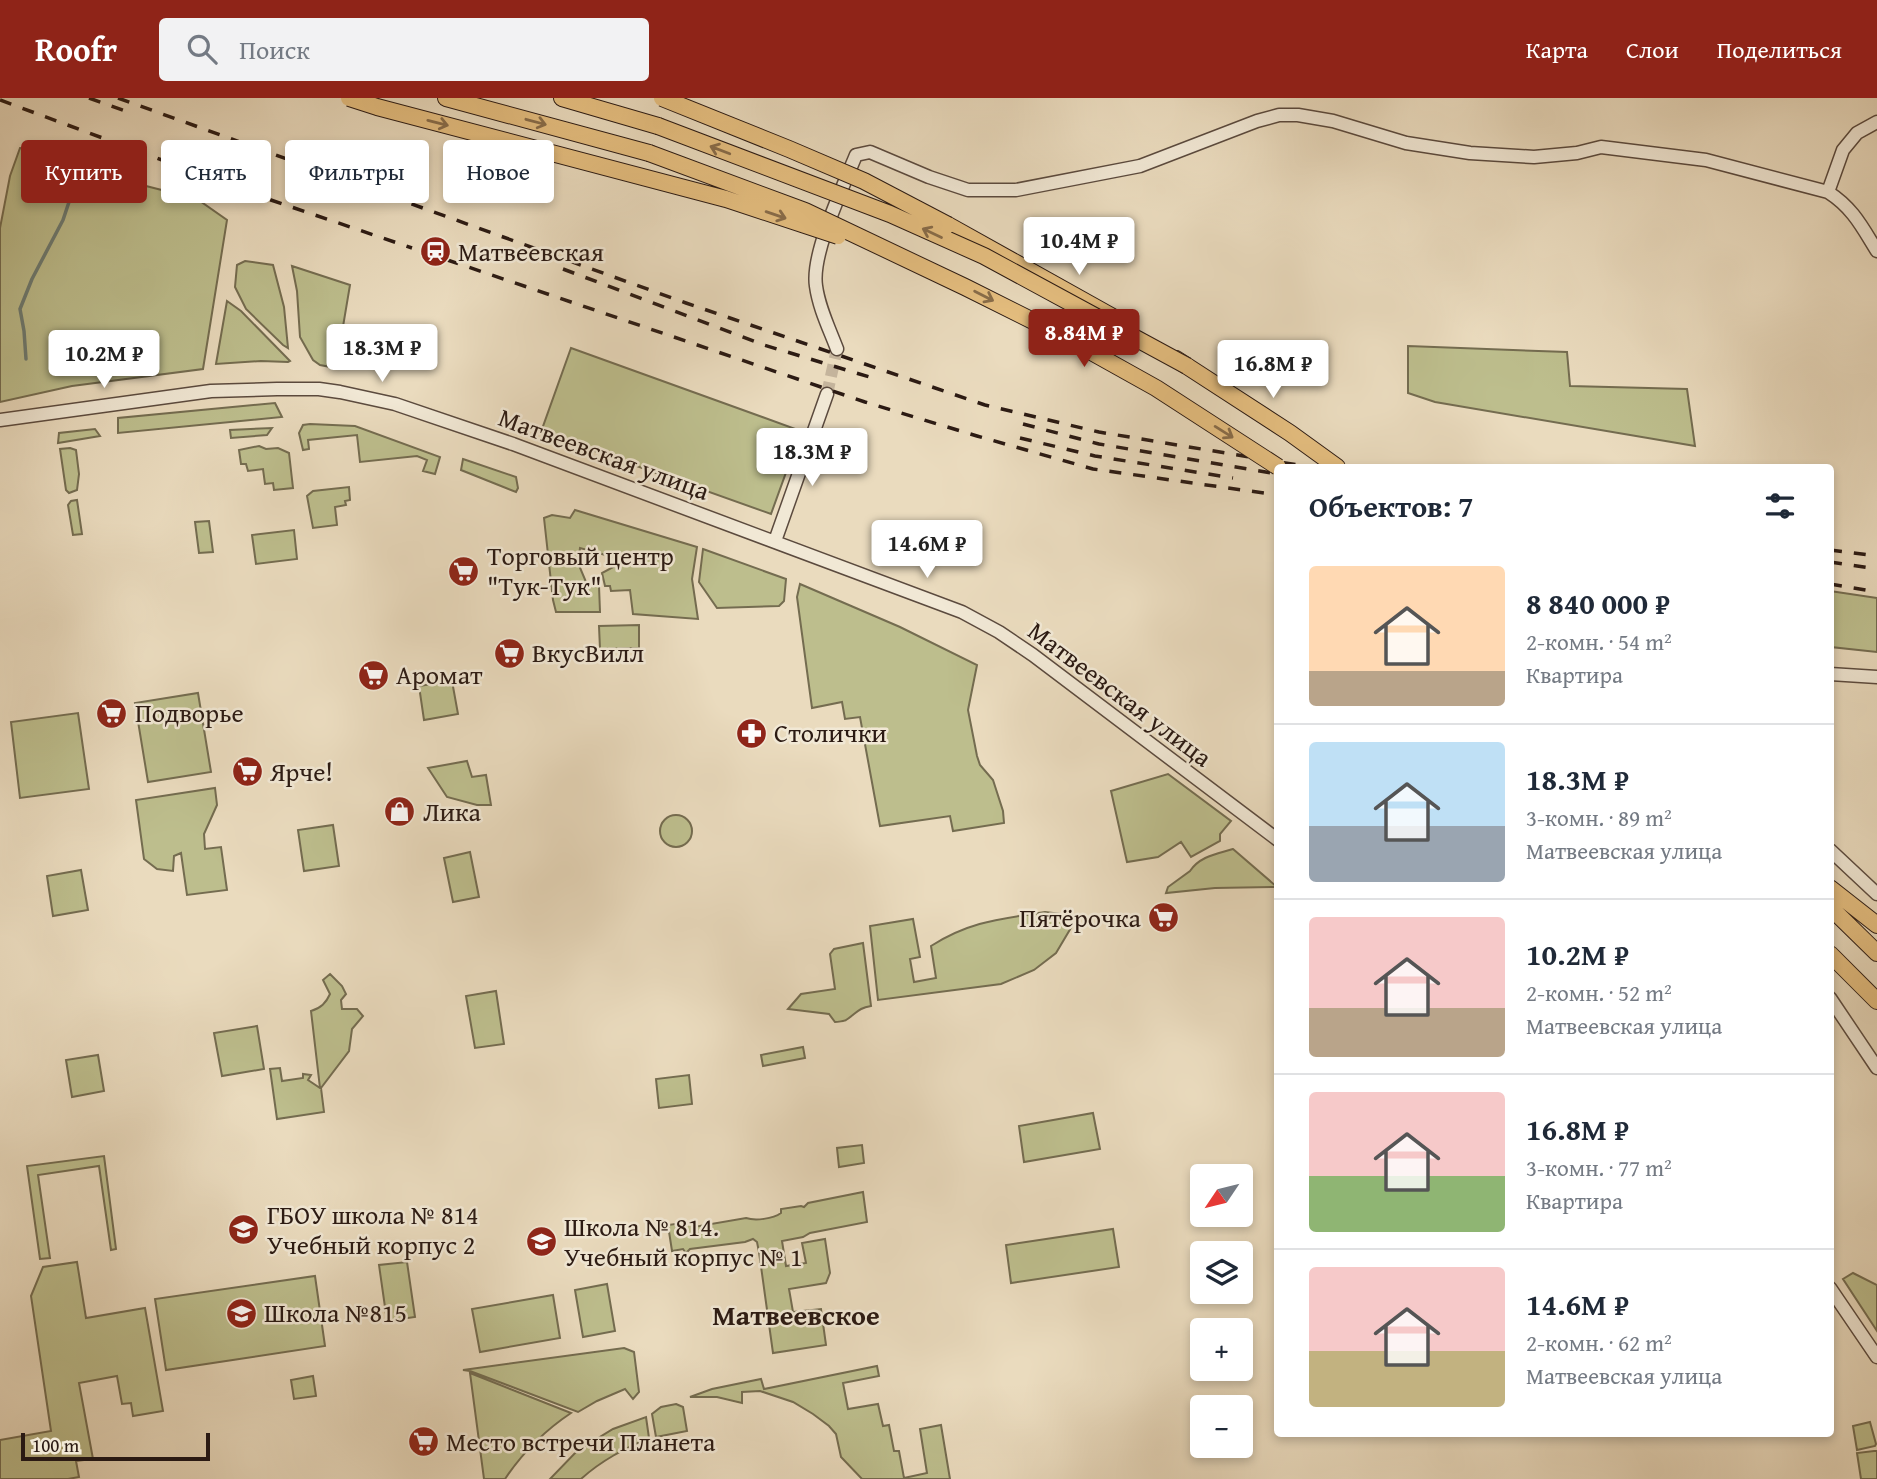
<!DOCTYPE html>
<html lang="ru">
<meta charset="utf-8">
<style>
body{margin:0;font-family:"Gentium Book Plus",serif;background:#f2f2f3;color:#1f2937;height:100vh;display:flex;flex-direction:column;font-size:26px;white-space:nowrap}
*{box-sizing:border-box;margin:0}
p{font-size:23px;color:#747a83}
.icon{flex:none;width:38px;height:38px;fill:none;stroke:currentColor;stroke-width:2;stroke-linecap:round;stroke-linejoin:round}
.map{position:relative;flex:1;overflow:hidden}
.drawer{position:absolute;left:1274px;top:366px;width:560px;height:973px;display:flex;flex-direction:column;background:#fff;border-radius:7px;box-shadow:0 4px 10px #0003}
.drawer>*{flex:none}
.banner{position:absolute;left:21px;top:42px;width:665px;height:63px;display:flex;gap:14px}
.needle{width:46px;rotate:235deg}
.fabs{position:absolute;left:1190px;top:1066px;display:grid;gap:14px}
.fabs a{display:grid;place-items:center;width:63px;height:63px;border-radius:7px;background:#fff;box-shadow:0 4px 10px #0003;font-size:35px}
.scale{position:absolute;left:21px;bottom:18px;width:189px;box-sizing:border-box;padding-left:7px;border:4px solid #2b1a13;border-top:0;font-size:19px;line-height:24px;white-space:nowrap;color:#2b1a13;-webkit-text-stroke:5px #f1e8d5;paint-order:stroke}
.price{position:absolute;translate:-50% -60px;padding:0 16px;border-radius:7px;background:#fff;color:#222;font-size:23px;line-height:46px;filter:drop-shadow(0 2px 4px #0008)}
.price::after{content:'';position:absolute;left:50%;top:42px;width:21px;height:16px;margin-left:-10px;background:inherit;clip-path:polygon(0 0,100% 0,50% 100%)}
.price.active{background:#8f2418;color:#fff}
ul{padding:0;list-style:none}
li{display:flex;align-items:center;gap:21px;height:175px;padding:0 35px}
li+li{border-top:2px solid #e0e1e3}
li span{display:grid;place-items:center;flex:none;width:196px;height:140px;border-radius:7px;color:#555}
li>.icon{margin-inline-start:auto}
span .icon{width:84px;height:84px;fill:#fffc;stroke-width:1}
li b{font-size:30px}
h2{display:flex;justify-content:space-between;align-items:center;height:84px;padding:0 35px;font-size:30px}
.pill{padding:0 24px;border-radius:7px;background:#fff;box-shadow:0 4px 10px #0003;font-size:24px;line-height:63px}
.pill.active{background:#8f2418;color:#fff}
header{display:flex;align-items:center;gap:42px;box-sizing:border-box;height:98px;padding:0 35px;background:#8f2418;color:#fff}
header strong{font-size:33px}
nav{display:flex;gap:38px;margin-inline-start:auto;font-size:24px}
.search{width:490px;height:63px;background:#f2f2f3;display:flex;align-items:center;gap:18px;box-sizing:border-box;padding:0 24px;border-radius:7px;color:#747a83;font-size:26px}
.map>svg:first-child{display:block}
.green{fill:#bdbe8d;stroke:#746c50;stroke-width:2}
.lines{fill:none;stroke-linecap:round;stroke-linejoin:round}
.stream{stroke:#6c7b73;stroke-width:3.5}
.minor-tunnel{stroke:#c4b49c;stroke-width:12;stroke-dasharray:12 6;stroke-linecap:butt}
.minor-casing{stroke:#5b4a3e;stroke-width:15}
.major-casing{stroke:#2b1a13;stroke-width:18}
.minor{stroke:#f1e8d5;stroke-width:12}
.major{stroke:#e5be7f;stroke-width:16}
.rail{stroke:#2b1a13;stroke-width:3.5;stroke-dasharray:12 12;stroke-linecap:butt}
.major-bridge-casing{stroke:#2b1a13;stroke-width:18;stroke-linecap:butt}
.major-bridge{stroke:#e5be7f;stroke-width:16}
.oneway{stroke:#886c49}
.labels{text-anchor:middle;stroke-width:5;stroke-linejoin:round;paint-order:stroke}
.poi-label{font-size:26px;fill:#2b1a13;stroke:#f1e8d5;text-anchor:start}
.street-label{font-size:26px;fill:#2b1a13;stroke:#f1e8d5}
.neighbourhood-label{font-size:28px;font-weight:bold;fill:#2b1a13;stroke:#f1e8d5}
</style>
<header>
<strong>Roofr</strong>
<div class="search"><svg class="icon" aria-label="search" viewBox="0 0 24 24"><circle cx="10" cy="10" r="6"/><path d="M15 15l6 6"/></svg>Поиск</div>
<nav><a>Карта</a><a>Слои</a><a>Поделиться</a></nav>
</header>
<div class="map">
<svg width="1877" height="1381" viewBox="0 0 1877 1381">
<rect width="100%" height="100%" fill="#eadbbe"/>
<filter id="stains"><feTurbulence type="fractalNoise" baseFrequency=".00286" numOctaves="4"/><feColorMatrix values="0 0 0 0 .2 0 0 0 0 .09 0 0 0 0 .02 0 0 0 .5 -.17"/></filter>
<radialGradient id="worn" r=".72"><stop offset=".6" stop-color="#630" stop-opacity="0"/><stop offset="1" stop-color="#630" stop-opacity=".3"/></radialGradient>
<path class="green" d="M20,50L44,54L69,62L74,72L84,76L95,75L197,101L227,122L203,271L72,288L0,304V130L10,78Z
M245,163L273,167L284,209L288,250L283,247L246,211L235,189L237,167Z
M292,168L350,187L336,270L320,267L313,262L300,239L297,193Z
M227,203L241,213L290,263L288,264L261,263L216,266Z
M1408,248L1567,254L1570,288L1687,291L1695,348L1435,304L1408,295Z
M571,250L801,333L771,416L541,334Z
M275,305L282,319L118,335V320Z
M310,326L355,328L440,359L435,376L423,373L427,362L417,358L360,364L357,337L308,342L309,351L303,352L299,335L303,327Z
M272,330L267,337L231,340L230,332Z
M95,331L100,338L58,345L59,335Z
M259,348L266,351L278,350L289,355L293,390L274,392L273,385L265,386L263,371L248,373L246,366H241L239,352Z
M70,350L76,352L79,376L77,392L69,395L66,392L60,351Z
M463,361L516,379L518,390L516,394L461,372Z
M349,389L350,402L345,403L346,407L335,409L337,427L313,430L307,398L313,393Z
M77,402L82,436L73,437L68,407L71,403Z
M575,412L697,449L692,481L698,521L633,516L630,492L611,493L610,488H605L602,475L617,467L620,461L580,450L578,465L586,484L599,488L600,514H556L553,502L544,420L552,417L570,420Z
M209,423L213,454L199,455L195,424Z
M294,432L297,461L256,466L252,437Z
M703,451L786,481L784,503L779,508L717,510L699,484Z
M800,486L900,529L977,567L968,612L977,658L980,667L993,682L1003,713L1004,725L953,733L950,718L880,728L860,619L845,621L842,604L812,610L797,499Z
M1830,493L1877,500V554L1831,549Z
M639,527V550L600,551L599,528Z
M452,583L458,616L424,622L419,588Z
M198,595L211,674L148,684L135,605Z
M78,615L89,691L20,700L11,624Z
M467,663L472,679L486,677L491,707H477L447,699L428,670Z
M1168,676L1231,723L1220,736V743L1191,759L1181,744L1158,759L1127,764L1111,693Z
M215,690L217,707L204,736L205,751L221,749L227,792L187,797L181,755L174,758L173,773L157,771L144,761L136,702Z
M660 733a16 16 0 1 1 32 0a16 16 0 1 1-32 0Z
M333,727L339,768L304,773L298,732Z
M1233,751L1277,789L1215,790L1166,795L1168,789L1190,773C1200,758 1217,756 1233,751Z
M470,754L479,799L453,804L444,760Z
M81,772L88,812L53,818L47,778Z
M1045,814L1078,818L1056,855L1034,872L1001,886L878,902L870,828L913,821L920,859L910,861L914,884L936,880L931,848C970,823 1001,821 1045,814Z
M863,845L871,908C858,910 857,915 846,922C845,923 837,924 835,924L829,916L788,911L801,896L835,891L830,856L834,851Z
M330,876L342,888L346,896L341,902L342,911H357L363,918L352,931L349,953L321,990L324,1014L277,1021L270,971L280,970L282,983L303,980V976L311,977L308,982L320,990L311,913C321,910 326,905 330,896L323,882Z
M496,893L504,946L475,950L466,898Z
M257,928L264,971L222,978L214,935Z
M803,949L805,960L763,968L761,957Z
M98,957L104,993L72,999L66,962Z
M689,977L692,1006L659,1010L656,981Z
M1093,1015L1100,1051L1024,1064L1019,1028Z
M862,1047L864,1065L839,1069L837,1050Z
M104,1058L116,1151L111,1152L99,1068L38,1077L50,1160L40,1161L27,1068Z
M863,1094L867,1124L810,1135L803,1139L782,1143L786,1168L806,1165L802,1145L825,1141L830,1175L826,1185L789,1191L793,1214L821,1211L826,1247L773,1255L759,1154L757,1144L753,1141L745,1144L690,1151L686,1155L683,1151L672,1153L668,1127L689,1124L694,1129L746,1120C755,1123 773,1121 781,1115V1111L801,1108L804,1109L808,1105Z
M1113,1131L1119,1169L1011,1185L1006,1147Z
M77,1164L86,1220L145,1210L163,1313L133,1318L131,1305L122,1306L117,1278L79,1285L93,1361L76,1363L79,1379L68,1381H0V1342L51,1333L31,1198L43,1169Z
M407,1164L415,1219L387,1223L379,1167Z
M1853,1175L1877,1187V1233L1843,1181Z
M315,1178L325,1248L166,1272L155,1201Z
M607,1186L615,1233L583,1239L575,1192Z
M553,1197L560,1240L480,1254L472,1211Z
M624,1250L634,1254L639,1294L633,1301L625,1291L597,1303L578,1314L470,1273L463,1272Z
M877,1268L879,1278L843,1285L848,1311L878,1306L883,1328L889,1327L894,1353H899L904,1380L927,1375L920,1331L941,1327L950,1381H862L841,1359L836,1336L829,1328L813,1316L793,1304L760,1293L742,1294V1305L717,1299H690L712,1291L761,1281L764,1291Z
M470,1275L571,1315C544,1333 523,1354 505,1381H484Z
M313,1278L316,1298L294,1301L291,1282Z
M676,1306L683,1309L687,1333L656,1339L652,1316L661,1309Z
M646,1319L649,1340C624,1351 602,1362 581,1381H550L577,1353L613,1331Z
M1870,1324L1876,1346L1875,1348L1857,1352L1853,1328Z
M1874,1353H1877V1381H1861L1857,1355Z"/>
<g class="lines">
<path class="stream" d="M26,261L24,233L20,211L32,181L63,122L73,92L64,79L43,63"/>
<path class="minor-tunnel" d="M827,296L837,251"/>
<defs>
<path id="minor" d="M1828,94L1843,52L1857,35L1877,24
M837,251C829,230 819,210 816,188C811,156 843,89 856,57L870,54L929,79L968,92H1016L1140,68L1257,23L1279,17H1298L1333,23L1406,45L1470,55L1534,59L1577,55L1601,49L1706,62L1828,94C1853,110 1862,129 1877,153
M0,322L211,293L277,291H319L340,294L395,306L513,346L962,514L999,534L1033,557L1278,742
M775,443L827,296
M1830,576L1877,579
M1830,752L1877,796
M1830,900L1877,970
M1830,1190L1877,1259"/>
<path id="major" d="M446,0L649,55
M562,0L658,28
M948,127L1129,228
M1176,261L1290,335L1337,369
M1830,790L1877,827
M1830,809L1877,855
M1830,856L1877,903"/>
</defs>
<use href="#minor" class="minor-casing"/>
<use href="#major" class="major-casing"/>
<use href="#minor" class="minor"/>
<use href="#major" class="major"/>
<path class="rail" d="M89,0L128,14
M118,0L686,205L985,307L1099,334L1310,369
M0,2L262,99L412,150
M424,154L865,304L977,338L1093,371L1278,397
M563,171L764,247L876,281
M1023,326L1099,346L1278,376
M1020,340L1095,358L1233,380
M1830,452L1877,458
M1830,464L1877,471
M1830,486L1877,494"/>
<defs>
<path id="major-bridge" d="M349,0L377,9L726,101L838,138
M662,0L789,51L864,83L948,127
M658,28L890,116L984,158L1187,268
M649,55L805,113L965,189L1061,237L1156,290L1278,369"/>
</defs>
<use href="#major-bridge" class="major-bridge-casing"/>
<use href="#major-bridge" class="major-bridge"/>
</g>
<defs><path id="oneway-shaft" d="M-6 0H5M1.5-3L5.5 0L1.5 3" fill="none" stroke-width="1.6" stroke-linecap="round" stroke-linejoin="round" transform="scale(1.75)"/></defs>
<g class="oneway">
<use href="#oneway-shaft" transform="translate(536 24) rotate(15)"/>
<use href="#oneway-shaft" transform="translate(438 25) rotate(14)"/>
<use href="#oneway-shaft" transform="translate(720 52) rotate(-159)"/>
<use href="#oneway-shaft" transform="translate(776 117) rotate(19)"/>
<use href="#oneway-shaft" transform="translate(932 135) rotate(-155)"/>
<use href="#oneway-shaft" transform="translate(984 198) rotate(27)"/>
<use href="#oneway-shaft" transform="translate(1224 334) rotate(32)"/>
</g>
<defs>
<symbol id="station-disc" viewBox="-11 -11 22 22"><circle r="9.5" fill="#8f2418" stroke="#f1e8d5"/><path d="M-3-6H3Q5-6 5-4V2Q5 4 3 4L4.5 6H3L1.5 4h-3L-3 6H-4.5L-3 4Q-5 4-5 2V-4Q-5-6-3-6ZM-3.5-4v3h7v-3ZM-3.5 1v1.5H-2V1ZM2 1v1.5H3.5V1Z" fill="#fff"/></symbol>
<symbol id="supermarket-disc" viewBox="-11 -11 22 22"><circle r="9.5" fill="#8f2418" stroke="#f1e8d5"/><path d="M-6-5.5h2.5l.6 2H6L4.5 2H-2.5L-4.4-4H-6ZM-1.5 3.2a1.3 1.3 0 1 0 .1 0ZM3 3.2a1.3 1.3 0 1 0 .1 0Z" fill="#fff"/></symbol>
<symbol id="pharmacy-disc" viewBox="-11 -11 22 22"><circle r="9.5" fill="#8f2418" stroke="#f1e8d5"/><path d="M-2-6h4v4h4v4h-4v4h-4v-4h-4v-4h4Z" fill="#fff"/></symbol>
<symbol id="shop-disc" viewBox="-11 -11 22 22"><circle r="9.5" fill="#8f2418" stroke="#f1e8d5"/><path d="M-5-2.5h2.3a2.7 3.5 0 0 1 5.4 0H5L5.5 6h-11ZM-1.5-2.5h3a1.5 2.3 0 0 0-3 0Z" fill="#fff"/></symbol>
<symbol id="school-disc" viewBox="-11 -11 22 22"><circle r="9.5" fill="#8f2418" stroke="#f1e8d5"/><path d="M0-5L7-2L0 1L-7-2ZM-4 1L0 2.5L4 1V4Q0 6-4 4Z" fill="#fff"/></symbol>
</defs>
<g fill-rule="evenodd">
<use href="#station-disc" x="418" y="136" width="35" height="35"/>
<use href="#supermarket-disc" x="446" y="456" width="35" height="35"/>
<use href="#supermarket-disc" x="492" y="538" width="35" height="35"/>
<use href="#supermarket-disc" x="356" y="560" width="35" height="35"/>
<use href="#supermarket-disc" x="94" y="598" width="35" height="35"/>
<use href="#pharmacy-disc" x="734" y="618" width="35" height="35"/>
<use href="#supermarket-disc" x="230" y="656" width="35" height="35"/>
<use href="#shop-disc" x="382" y="696" width="35" height="35"/>
<use href="#supermarket-disc" x="1146" y="802" width="35" height="35"/>
<use href="#school-disc" x="226" y="1114" width="35" height="35"/>
<use href="#school-disc" x="524" y="1126" width="35" height="35"/>
<use href="#school-disc" x="224" y="1198" width="35" height="35"/>
<use href="#supermarket-disc" x="406" y="1326" width="35" height="35"/>
</g>
<g class="labels">
<g class="poi-label">
<text x="458" y="163">Матвеевская</text>
<text x="487" y="467">Торговый центр<tspan x="487" dy="30">"Тук-Тук"</tspan></text>
<text x="532" y="564">ВкусВилл</text>
<text x="396" y="586">Аромат</text>
<text x="135" y="624">Подворье</text>
<text x="774" y="644">Столички</text>
<text x="270" y="683">Ярче!</text>
<text x="423" y="723">Лика</text>
<text x="1141" y="829" text-anchor="end">Пятёрочка</text>
<text x="267" y="1126">ГБОУ школа № 814<tspan x="267" dy="30">Учебный корпус 2</tspan></text>
<text x="564" y="1138">Школа № 814.<tspan x="564" dy="30">Учебный корпус № 1</tspan></text>
<text x="264" y="1224">Школа №815</text>
<text x="446" y="1353">Место встречи Планета</text>
</g>
<g class="street-label">
<text transform="translate(604 356) rotate(20)" y="9">Матвеевская улица</text>
<text transform="translate(1120 596) rotate(37)" y="9">Матвеевская улица</text>
</g>
<g class="neighbourhood-label">
<text x="796" y="1227">Матвеевское</text>
</g>
</g>
<rect width="100%" height="100%" filter="url(#stains)"/>
<rect width="100%" height="100%" fill="url(#worn)"/>
</svg>
<div class="fabs">
<a><svg class="needle" viewBox="-14 -14 28 28"><path d="M0-13l5 13h-10z" fill="#e53935"/><path d="M0 13l5-13h-10z" fill="#747a83"/></svg></a>
<a><svg class="icon" aria-label="layers" viewBox="0 0 24 24"><path d="M12 4l9 5-9 5-9-5zM3 14l9 5 9-5"/></svg></a>
<a>+</a>
<a>−</a>
</div>
<div class="scale">100 m</div>
<b class="price" style="left:1079px;top:179px">10.4M ₽</b>
<b class="price active" style="left:1084px;top:271px">8.84M ₽</b>
<b class="price" style="left:382px;top:286px">18.3M ₽</b>
<b class="price" style="left:104px;top:292px">10.2M ₽</b>
<b class="price" style="left:1273px;top:302px">16.8M ₽</b>
<b class="price" style="left:812px;top:390px">18.3M ₽</b>
<b class="price" style="left:927px;top:482px">14.6M ₽</b>
<div class="banner">
<a class="pill active">Купить</a>
<a class="pill">Снять</a>
<a class="pill">Фильтры</a>
<a class="pill">Новое</a>
</div>
<section class="drawer">
<h2>Объектов: 7<svg class="icon" aria-label="filters" viewBox="0 0 24 24"><path d="M4 7h16M4 17h16"/><circle cx="9" cy="7" r="2"/><circle cx="15" cy="17" r="2"/></svg></h2>
<ul>
<li><span style="background:linear-gradient(#ffd9b3 75%,#b9a48a 0)"><svg class="icon" aria-label="home" viewBox="0 0 24 24"><path d="M3 11l9-7 9 7M6 9v11h12V9"/></svg></span><div><b>8 840 000 ₽</b><p>2-комн. · 54 m²</p><p>Квартира</p></div></li>
<li><span style="background:linear-gradient(#bfe0f5 60%,#9aa5b1 0)"><svg class="icon" aria-label="home" viewBox="0 0 24 24"><path d="M3 11l9-7 9 7M6 9v11h12V9"/></svg></span><div><b>18.3M ₽</b><p>3-комн. · 89 m²</p><p>Матвеевская улица</p></div></li>
<li><span style="background:linear-gradient(#f6c9c9 65%,#b9a48a 0)"><svg class="icon" aria-label="home" viewBox="0 0 24 24"><path d="M3 11l9-7 9 7M6 9v11h12V9"/></svg></span><div><b>10.2M ₽</b><p>2-комн. · 52 m²</p><p>Матвеевская улица</p></div></li>
<li><span style="background:linear-gradient(#f6c9c9 60%,#8fb573 0)"><svg class="icon" aria-label="home" viewBox="0 0 24 24"><path d="M3 11l9-7 9 7M6 9v11h12V9"/></svg></span><div><b>16.8M ₽</b><p>3-комн. · 77 m²</p><p>Квартира</p></div></li>
<li><span style="background:linear-gradient(#f6c9c9 60%,#c2b280 0)"><svg class="icon" aria-label="home" viewBox="0 0 24 24"><path d="M3 11l9-7 9 7M6 9v11h12V9"/></svg></span><div><b>14.6M ₽</b><p>2-комн. · 62 m²</p><p>Матвеевская улица</p></div></li>
</ul>
</section>
</div>
